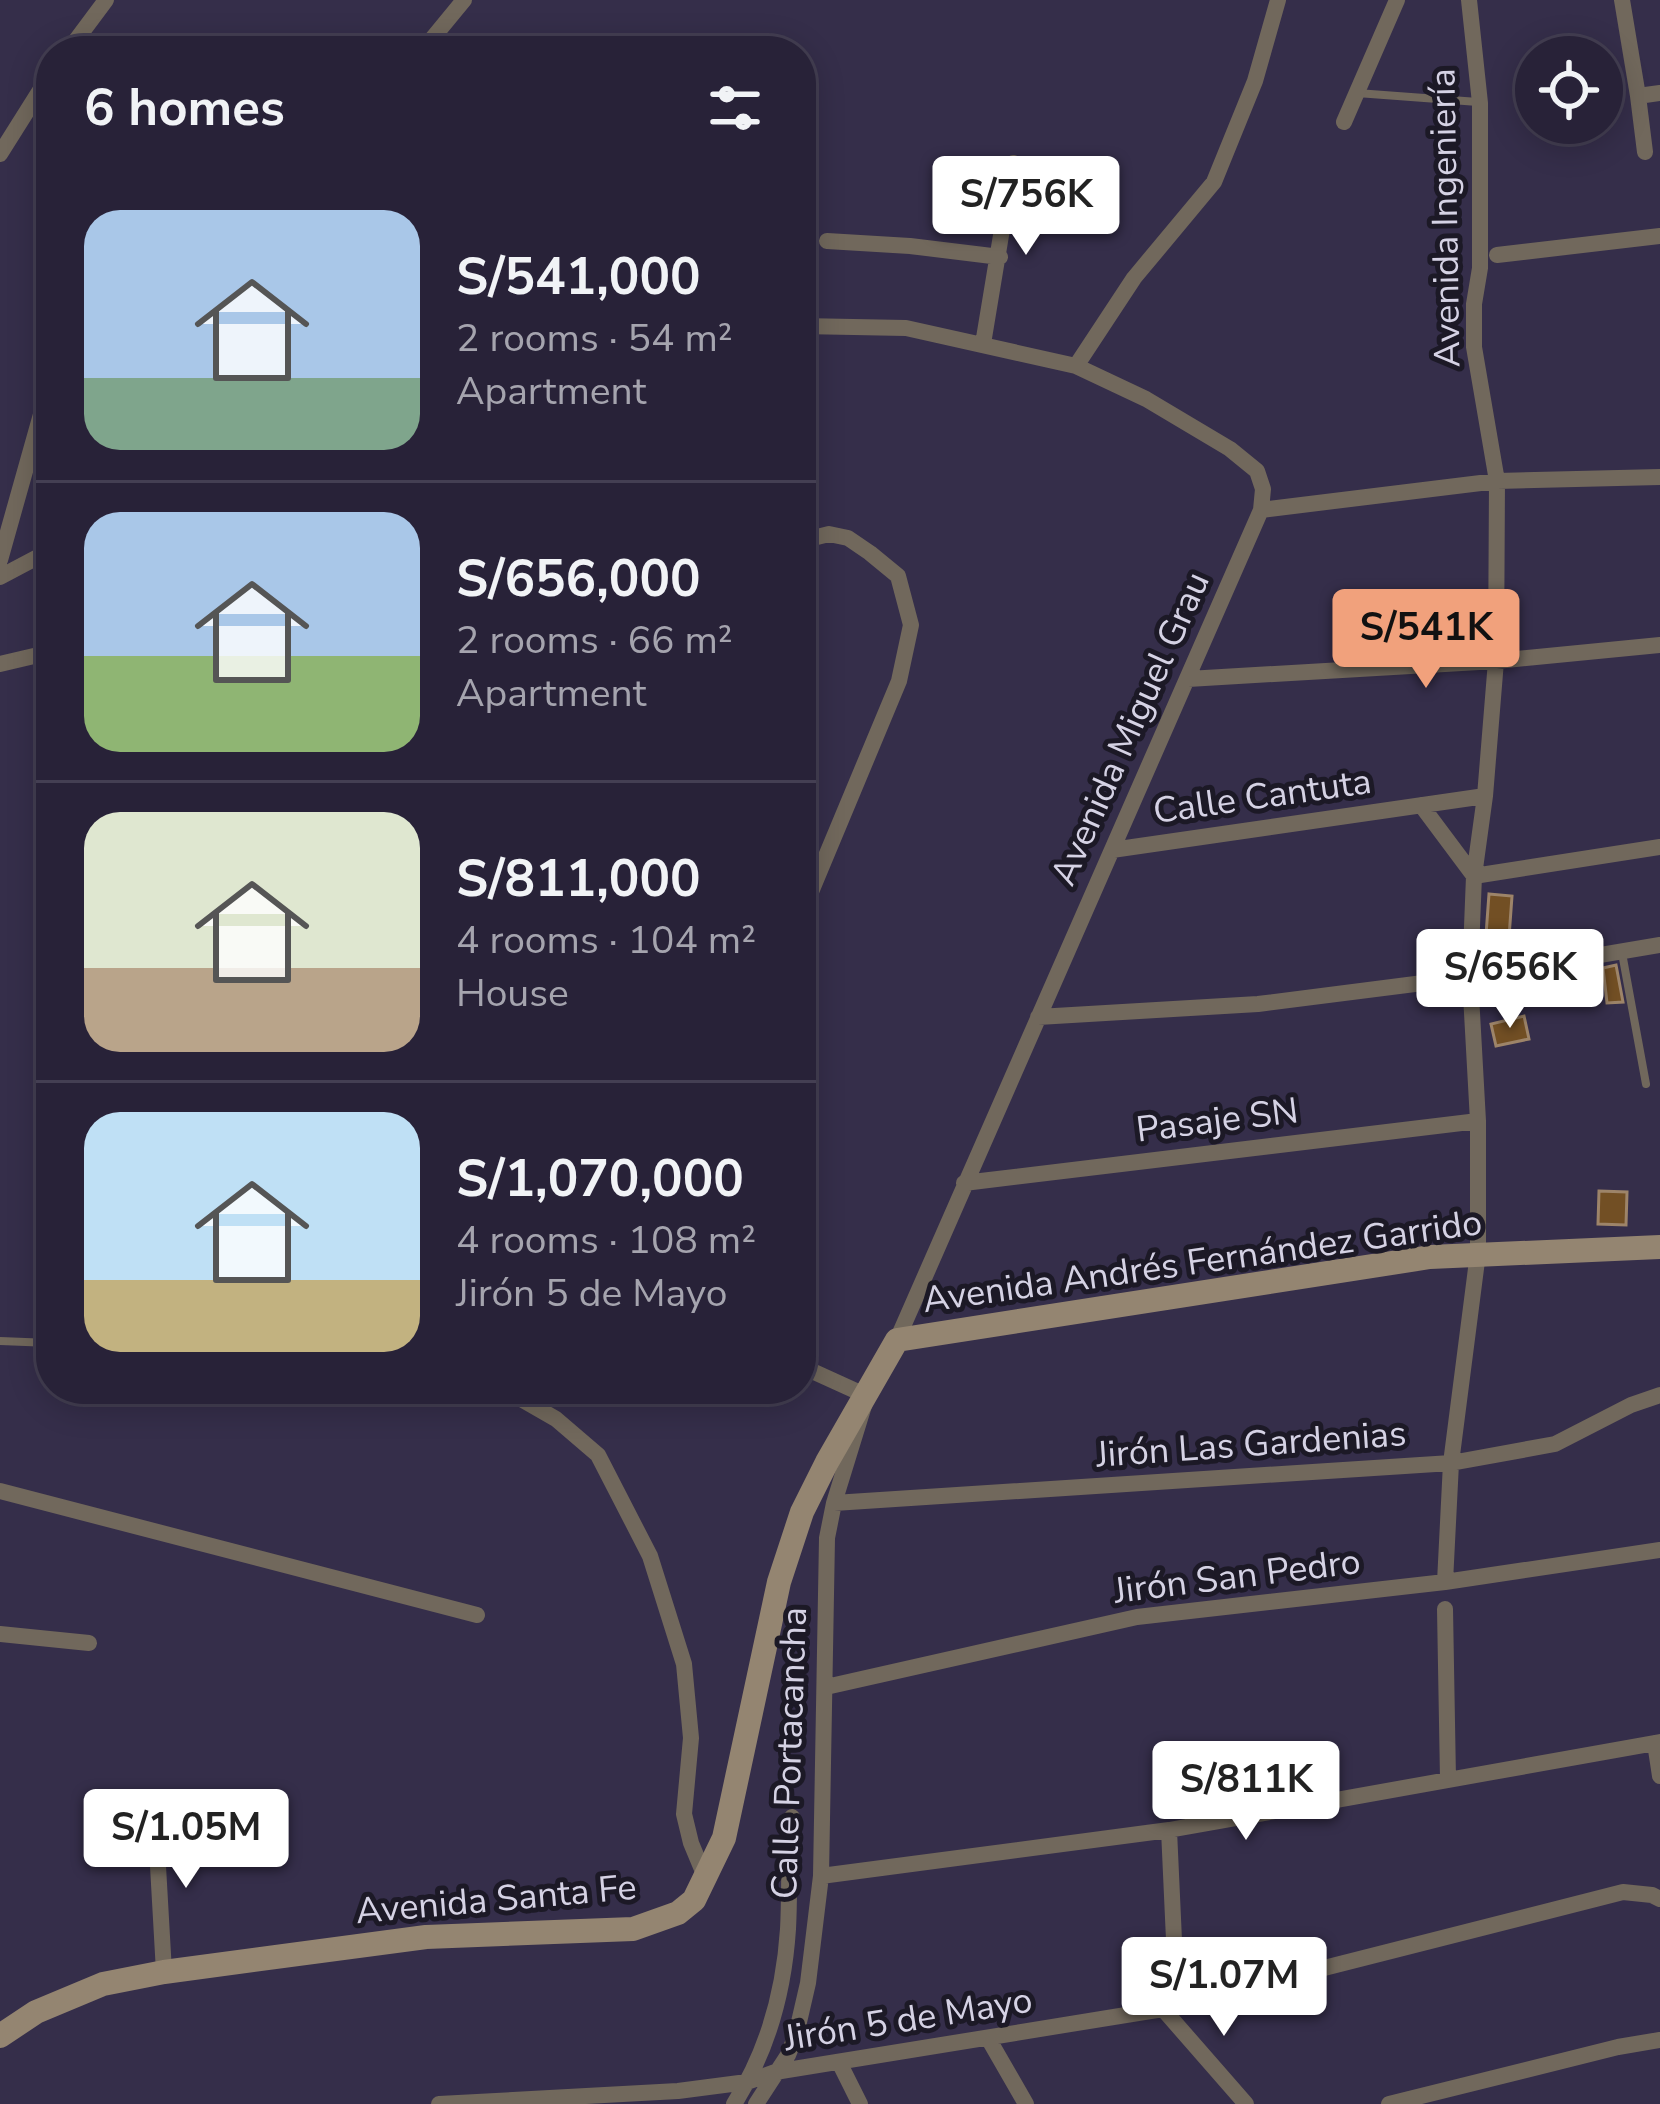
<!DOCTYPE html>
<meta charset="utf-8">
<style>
body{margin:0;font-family:"Nunito Sans",sans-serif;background:#342f43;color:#f1f3f6;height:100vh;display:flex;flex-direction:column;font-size:45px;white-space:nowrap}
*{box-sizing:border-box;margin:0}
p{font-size:39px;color:#a5a4ae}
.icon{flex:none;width:66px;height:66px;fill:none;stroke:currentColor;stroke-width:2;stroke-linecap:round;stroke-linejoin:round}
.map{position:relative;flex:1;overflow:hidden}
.side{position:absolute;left:36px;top:36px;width:780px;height:1368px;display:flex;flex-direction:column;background:#282238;border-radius:48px;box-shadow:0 6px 30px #0003,0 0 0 3px #443f53}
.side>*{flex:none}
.tools{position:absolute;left:1515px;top:36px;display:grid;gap:24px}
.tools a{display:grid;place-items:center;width:108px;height:108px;border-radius:50%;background:#282238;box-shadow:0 6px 30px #0003,0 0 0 3px #443f53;font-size:60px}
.price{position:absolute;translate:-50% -102px;padding:0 27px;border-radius:12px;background:#fff;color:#222;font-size:39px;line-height:78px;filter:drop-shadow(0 3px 6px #0008)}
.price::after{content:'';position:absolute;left:50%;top:72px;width:36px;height:27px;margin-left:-18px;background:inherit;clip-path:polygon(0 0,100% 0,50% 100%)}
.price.selected{background:#f1a17c;color:#111}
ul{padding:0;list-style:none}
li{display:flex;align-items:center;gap:36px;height:300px;padding:0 48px}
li+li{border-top:3px solid #443f53}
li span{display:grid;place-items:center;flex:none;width:336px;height:240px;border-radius:36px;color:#555}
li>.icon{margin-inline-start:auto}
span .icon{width:144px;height:144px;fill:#fffc;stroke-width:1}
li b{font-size:51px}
h2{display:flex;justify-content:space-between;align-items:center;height:144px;padding:0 48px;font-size:51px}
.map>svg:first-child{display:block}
.building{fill:#724f24;stroke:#9d8469;stroke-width:3}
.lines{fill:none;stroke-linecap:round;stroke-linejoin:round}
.lane{stroke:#71685c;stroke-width:8}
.street{stroke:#71685c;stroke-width:16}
.secondary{stroke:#948571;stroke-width:24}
.labels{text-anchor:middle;stroke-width:10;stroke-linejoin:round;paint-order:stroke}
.street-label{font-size:36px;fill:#d5d2e4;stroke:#1c1926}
</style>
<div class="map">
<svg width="1660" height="2104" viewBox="0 0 1660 2104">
<rect width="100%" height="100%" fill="#352e4a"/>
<path class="building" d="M1489,894L1512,896L1509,937L1486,935Z
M1616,965L1623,1002L1607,1003L1603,968Z
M1524,1016L1529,1039L1496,1046L1491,1024Z
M1599,1191L1627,1192L1626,1225L1598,1224Z"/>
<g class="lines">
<path class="lane" d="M1357,93L1478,102
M1622,953L1646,1084
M0,1341L51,1343"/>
<path class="street" d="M1622,0L1638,96L1660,93
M68,51L106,0
M422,51L464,0
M1638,96L1645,152
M1344,122L1397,0
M0,154L51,73
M827,241L910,246L1000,257
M1497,255L1660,236
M801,326L906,328L1076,366L1146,399L1230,449L1257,471L1263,489L1261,510L897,1340
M983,344L1013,163
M1076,366L1134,278L1214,182L1255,81L1278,0
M1261,510L1497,481L1660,477
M801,546L809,539L829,534L848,538L870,553L898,576L911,625L899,681L801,916
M0,560L51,379
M0,577L51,550
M0,664L51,652
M1188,679L1496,661L1660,645
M1421,805L1474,876L1660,847
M1112,850L1485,796
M1038,1017L1258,1004L1470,977L1660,945
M964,1183L1478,1121
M493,1389L516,1396L556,1419L598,1455L650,1556L684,1664L691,1738L684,1814L691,1843L706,1879
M0,1491L477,1615
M834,1503L1451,1463L1555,1444L1631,1405L1660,1395
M1445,1582L1451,1463L1478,1253V1121L1470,977L1474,876L1485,796L1496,661L1497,481L1474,347V304L1480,268V103L1469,0
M1445,1609L1448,1779
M0,1634L89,1643
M826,1687L1137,1617L1445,1582L1660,1550
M1655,1743L1660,1776
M155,1813L164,1972
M1169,1830L1177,2006
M821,1876L1169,1830L1660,1742
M1163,2009L1246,2104
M988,2038L1026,2104
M839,2062L860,2104
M439,2104L678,2091L747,2082L775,2072L1163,2009L1623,1892L1652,1895L1660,1899
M734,2104C767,2052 784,1991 788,1929C790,1892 788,1855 792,1817
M756,2104L788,2055L796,2035L808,1983L821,1876L827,1538L834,1503L867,1396L801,1366
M1389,2104L1618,2047L1660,2040"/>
<path class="secondary" d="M0,2036L36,2012L103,1984L164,1972L426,1937L633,1929L678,1913L694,1900L724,1838L779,1582L802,1512L827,1462L897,1340L1430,1257L1660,1247"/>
</g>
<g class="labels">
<g class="street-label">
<text transform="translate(1444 218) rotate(-91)" y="13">Avenida Ingeniería</text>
<text transform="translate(1129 728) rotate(-66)" y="13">Avenida Miguel Grau</text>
<text transform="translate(1262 795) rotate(-8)" y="13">Calle Cantuta</text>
<text transform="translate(1217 1119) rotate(-7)" y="13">Pasaje SN</text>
<text transform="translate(1202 1260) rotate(-8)" y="13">Avenida Andrés Fernández Garrido</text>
<text transform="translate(1251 1443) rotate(-4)" y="13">Jirón Las Gardenias</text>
<text transform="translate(1237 1575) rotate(-7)" y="13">Jirón San Pedro</text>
<text transform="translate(788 1753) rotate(-88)" y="13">Calle Portacancha</text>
<text transform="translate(496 1898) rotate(-5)" y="13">Avenida Santa Fe</text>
<text transform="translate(908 2018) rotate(-9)" y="13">Jirón 5 de Mayo</text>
</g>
</g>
</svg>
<div class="tools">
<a><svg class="icon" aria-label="locate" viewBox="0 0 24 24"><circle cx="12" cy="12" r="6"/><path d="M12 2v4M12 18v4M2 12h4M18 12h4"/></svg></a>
</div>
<b class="price" style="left:1026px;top:258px">S/756K</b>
<b class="price selected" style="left:1426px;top:691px">S/541K</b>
<b class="price" style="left:1510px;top:1031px">S/656K</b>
<b class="price" style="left:1246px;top:1843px">S/811K</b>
<b class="price" style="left:186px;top:1891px">S/1.05M</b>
<b class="price" style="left:1224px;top:2039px">S/1.07M</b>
<section class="side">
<h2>6 homes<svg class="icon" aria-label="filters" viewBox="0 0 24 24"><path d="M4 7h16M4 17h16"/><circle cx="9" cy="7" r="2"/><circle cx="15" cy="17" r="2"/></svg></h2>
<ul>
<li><span style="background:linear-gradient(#a9c7e8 70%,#7fa58c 0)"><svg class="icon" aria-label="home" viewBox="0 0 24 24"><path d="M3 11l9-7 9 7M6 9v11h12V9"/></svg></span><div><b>S/541,000</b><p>2 rooms · 54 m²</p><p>Apartment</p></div></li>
<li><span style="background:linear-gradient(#a9c7e8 60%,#8fb573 0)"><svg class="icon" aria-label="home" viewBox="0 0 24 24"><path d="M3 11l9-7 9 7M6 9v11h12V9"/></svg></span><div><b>S/656,000</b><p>2 rooms · 66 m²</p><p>Apartment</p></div></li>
<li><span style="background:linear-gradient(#dfe7d0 65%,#b9a48a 0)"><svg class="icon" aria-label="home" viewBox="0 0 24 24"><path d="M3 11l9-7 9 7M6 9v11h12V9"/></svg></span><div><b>S/811,000</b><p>4 rooms · 104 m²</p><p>House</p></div></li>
<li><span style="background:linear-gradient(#bfe0f5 70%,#c2b280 0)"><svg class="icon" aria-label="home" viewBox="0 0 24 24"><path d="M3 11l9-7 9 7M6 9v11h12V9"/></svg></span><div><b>S/1,070,000</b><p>4 rooms · 108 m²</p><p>Jirón 5 de Mayo</p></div></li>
</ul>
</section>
</div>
